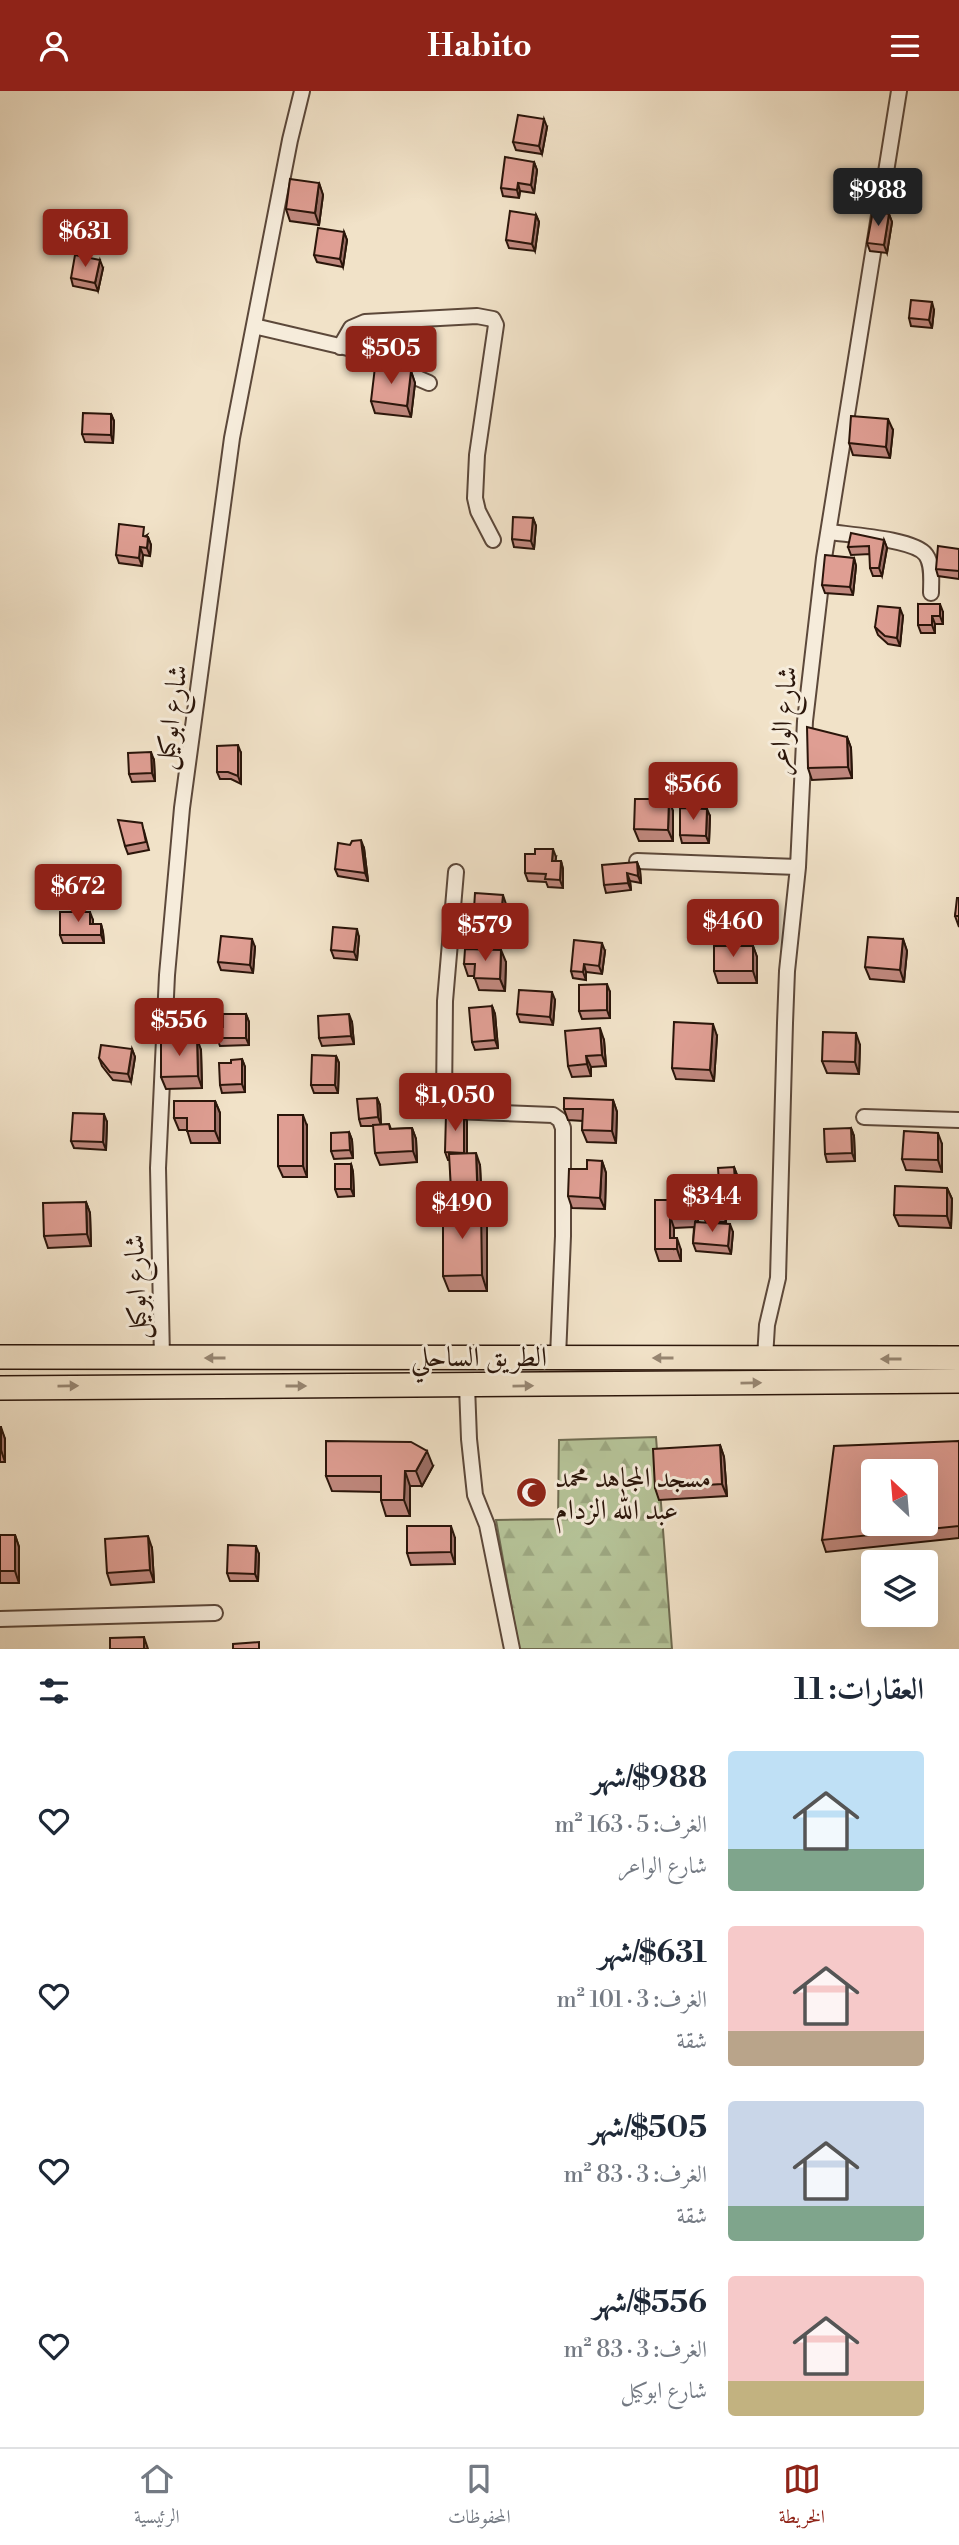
<!DOCTYPE html>
<html lang="ar">
<meta charset="utf-8">
<style>
body{margin:0;font-family:"Libre Bodoni",Amiri,serif;background:#f2f2f3;color:#1f2937;direction:rtl;height:100vh;display:flex;flex-direction:column;font-size:26px;white-space:nowrap}
*{box-sizing:border-box;margin:0}
p{font-size:23px;color:#747a83}
.icon{flex:none;width:38px;height:38px;fill:none;stroke:currentColor;stroke-width:2;stroke-linecap:round;stroke-linejoin:round}
.map{position:relative;height:1558px;overflow:hidden;direction:ltr}
.sheet{display:flex;flex-direction:column;background:#fff;flex:1}
.sheet>*{flex:none}
.needle{width:46px;rotate:334deg}
.controls{position:absolute;left:861px;top:1368px;display:grid;gap:14px}
.controls a{display:grid;place-items:center;width:77px;height:77px;border-radius:7px;background:#fff;box-shadow:0 7px 28px #0002;font-size:35px}
.price{position:absolute;translate:-50% -60px;padding:0 16px;border-radius:7px;background:#8f2418;color:#fff;font-size:23px;line-height:46px;filter:drop-shadow(0 2px 4px #0008)}
.price::after{content:'';position:absolute;left:50%;top:42px;width:21px;height:16px;margin-left:-10px;background:inherit;clip-path:polygon(0 0,100% 0,50% 100%)}
.price.on{background:#222;color:#fff}
ul{padding:0;list-style:none}
li{display:flex;align-items:center;gap:21px;height:175px;padding:0 35px}
li span{display:grid;place-items:center;flex:none;width:196px;height:140px;border-radius:7px;color:#555}
li>.icon{margin-inline-start:auto}
span .icon{width:84px;height:84px;fill:#fffc;stroke-width:1}
li b{font-size:30px}
h2{display:flex;justify-content:space-between;align-items:center;height:84px;padding:0 35px;font-size:30px}
header{display:flex;justify-content:space-between;align-items:center;height:91px;padding:0 35px;background:#8f2418;color:#fff;font-size:32px;font-weight:700}
.tabs{display:flex;justify-content:space-around;align-items:center;height:98px;border-top:2px solid #e0e1e3;background:#fff;font-size:19px;color:#747a83}
.tabs a{display:grid;justify-items:center;gap:4px}
.tabs .on{color:#8f2418}
.map>svg:first-child{display:block}
.forest{fill:url(#forest-firs);stroke:#706c52;stroke-width:2}
.lines{fill:none;stroke-linecap:round;stroke-linejoin:round}
.minor-casing{stroke:#5c483a;stroke-width:18}
.trunk-casing{stroke:#2a150a;stroke-width:26}
.minor{stroke:#f6ecdb;stroke-width:14}
.trunk{stroke:#f1e2c8;stroke-width:23}
.wall{fill:#c0887e;stroke:#2a150a;stroke-width:2}
.shaded-wall{fill:#9c6f67;stroke:#2a150a;stroke-width:2}
.building{fill:#df9e93;stroke:#2a150a;stroke-width:2;fill-rule:evenodd}
.oneway{fill:#978672}
.labels{text-anchor:middle;stroke-width:6;stroke-linejoin:round;paint-order:stroke}
.street-label{font-size:28px;fill:#2a150a;stroke:#f6ecdb}
.poi-label{font-size:28px;fill:#2a150a;stroke:#f6ecdb;text-anchor:start}
</style>
<header><svg class="icon" aria-label="menu" viewBox="0 0 24 24"><path d="M4 6h16M4 12h16M4 18h16"/></svg>Habito<svg class="icon" aria-label="person" viewBox="0 0 24 24"><circle cx="12" cy="8" r="4"/><path d="M4 21q1-7 8-7t8 7"/></svg></header>
<div class="map">
<svg width="959" height="1558" viewBox="0 0 959 1558">
<defs>
<pattern id="forest-firs" width="22" height="20" patternUnits="userSpaceOnUse" patternTransform="scale(1.75)"><rect width="22" height="20" fill="#b6c499"/><path d="M5 1l3.5 6h-7zM16 11l3.5 6h-7z" fill="#9da882"/></pattern>
</defs>
<rect width="100%" height="100%" fill="#f1e2c8"/>
<filter id="stains"><feTurbulence type="fractalNoise" baseFrequency=".00286" numOctaves="4"/><feColorMatrix values="0 0 0 0 .2 0 0 0 0 .09 0 0 0 0 .02 0 0 0 .5 -.17"/></filter>
<radialGradient id="worn" r=".72"><stop offset=".6" stop-color="#630" stop-opacity="0"/><stop offset="1" stop-color="#630" stop-opacity=".3"/></radialGradient>
<path class="forest" d="M656,1346L672,1558H519L496,1429L558,1428L559,1349Z"/>
<g class="lines">
<defs>
<path id="minor" d="M254,235L348,257L429,292
M340,256L351,237L365,231L477,225L493,228L496,234L477,364L475,407L478,420L493,449
M830,441C850,444 915,448 926,464C933,474 931,490 931,502
M637,770L798,776
M456,781L445,910L444,1011L446,1015L454,1020L553,1024L560,1029L563,1037V1145L558,1266
M864,1026L959,1029
M162,1267L158,1077L167,884L182,717L232,347L290,49L302,0
M765,1267L767,1234L778,1187L785,932L787,880L798,776L805,630L824,467L899,0
M467,1295L469,1348L475,1404L487,1434L512,1558
M0,1528L215,1522"/>
<path id="trunk" d="M0,1266L959,1267
M0,1297L959,1290"/>
</defs>
<use href="#minor" class="minor-casing"/>
<use href="#trunk" class="trunk-casing"/>
<use href="#minor" class="minor"/>
<use href="#trunk" class="trunk"/>
</g>
<path class="wall" d="M547,36L542,63L516,59L513,51Z
M534,71L537,79L534,102L520,100L519,107L503,105L501,97Z
M319,92L323,104L319,134L290,130L286,118Z
M889,123L892,131L887,162L870,160L867,152Z
M536,124L539,131L535,160L509,157L506,149Z
M344,141L347,149L343,176L317,171L314,164Z
M103,177L98,200L73,195L71,187Z
M934,219L932,237L911,235L909,227Z
M411,280L415,292L411,326L375,322L371,310Z
M111,323L114,330L113,352L85,351L82,343Z
M893,339L890,367L853,364L849,352Z
M533,427L536,435L534,458L514,456L512,448Z
M147,444L146,446H148L151,454L150,465L143,464L142,475L119,472L116,464Z
M884,449L887,457L882,485H873L870,477V463L851,464L848,456Z
M959,458V488L938,485L936,478Z
M854,467L856,475L853,504L825,502L822,494Z
M918,513L943,521V533H935V542H921L918,534Z
M903,525L900,555L888,553L878,544L875,536Z
M847,646L851,657L852,687L812,689L808,677Z
M241,662V693L231,688H220L217,681Z
M154,669L155,690L132,691L129,683Z
M673,720V750H639L634,738Z
M710,725L709,752H682L680,744Z
M144,740L149,759L128,763L125,755Z
M364,757L368,790L338,785L335,778Z
M556,766L555,770H561L563,778V797L548,796L546,791L528,790L525,782Z
M637,771L640,779L641,792L630,790L631,799L606,802L604,794Z
M959,807V836L955,825Z
M507,816L504,848L477,846L473,834Z
M93,829V833H101L103,841L104,852H63L60,844Z
M359,846L357,869L334,867L331,859Z
M903,848L907,860L904,891L870,888L865,876Z
M753,855L757,866V892H718L714,880Z
M255,856L253,882L221,879L218,871Z
M605,860L602,883L586,881V889L573,887L571,880Z
M506,871L505,900L479,899L474,885H468L464,873Z
M610,901V927L582,928L579,920Z
M555,909L553,934L520,931L517,923Z
M492,915L495,923L498,957L475,959L472,951Z
M246,923L249,931V954L220,955L217,947L223,936Z
M352,931L354,953L322,955L319,947Z
M717,945L714,990L676,988L672,977Z
M604,949L606,975L591,976V985L572,986L568,975Z
M860,954L859,983L827,982L822,970Z
M132,958L135,966L131,991L113,989L102,975L99,967Z
M201,959L202,997L166,998L161,986Z
M336,965L339,972L338,1002H314L311,994Z
M242,968L245,976V1001L222,1002L220,994L231,972Z
M377,1007L380,1014L381,1034L389,1033L391,1038L412,1037L416,1048L417,1071L380,1074L375,1062L374,1035H361L359,1028Z
M613,1009L617,1021L616,1052L587,1051L582,1039L583,1030L568,1029L564,1018Z
M215,1010L220,1022V1052H191L187,1039H179L174,1027Z
M107,1031L106,1059L74,1057L71,1050Z
M467,1031V1062L480,1074L482,1117L487,1131V1200H449L443,1185L452,1116L450,1069H448L445,1061Z
M307,1035V1086H283L278,1075Z
M851,1037L854,1045L855,1070L827,1071L825,1063Z
M349,1041L352,1049L353,1067L334,1068L331,1060Z
M942,1053V1081L906,1079L902,1068Z
M602,1070L606,1082L605,1118L572,1117L568,1105L587,1078Z
M351,1073L353,1081L354,1105L338,1106L335,1098Z
M734,1076L737,1084L738,1098H736L737,1103V1113H726V1131H706L703,1124L721,1095L719,1092Z
M947,1097L952,1108L951,1137L899,1135L894,1124Z
M655,1109H694L698,1121V1131L733,1141L731,1163L696,1160L693,1152L694,1136L674,1137V1147L681,1159V1170H659L655,1158Z
M86,1111L90,1122L91,1155L48,1157L44,1145Z
M0,1336L5,1348V1371H0Z
M959,1350V1447L826,1461L822,1449Z
M720,1354L724,1366L727,1405L659,1409L655,1397Z
M433,1375L422,1395H410V1425H386L381,1409V1401L332,1400L326,1385Z
M0,1444H15L19,1456V1492H0Z
M455,1447V1473L411,1474L407,1462Z
M152,1457L154,1491L111,1494L107,1482Z
M259,1463L258,1490H230L227,1482Z"/>
<path class="shaded-wall" d="M544,28L547,36L542,63L539,55Z
M534,71L537,79L534,102L531,94Z
M319,92L323,104L319,134L315,122Z
M518,92L520,100L519,107L517,99Z
M889,123L892,131L887,162L884,154Z
M536,124L539,131L535,160L532,153Z
M344,141L347,149L343,176L340,168Z
M100,169L103,177L98,200L95,192Z
M932,211L934,219L932,237L929,229Z
M411,280L415,292L411,326L407,315Z
M111,323L114,330L113,352L111,344Z
M888,328L893,339L890,367L886,356Z
M533,427L536,435L534,458L531,450Z
M148,446L151,454L150,465L147,457Z
M884,449L887,457L882,485L879,477Z
M140,456L143,464L142,475L139,467Z
M854,467L856,475L853,504L850,496Z
M940,513L943,521V533L940,525Z
M900,517L903,525L900,555L897,547Z
M932,525L935,533V542L932,534Z
M847,646L851,657L852,687L848,676Z
M238,654L241,662V693L238,685Z
M151,661L154,669L155,690L152,682Z
M669,708L673,720V750L668,739Z
M707,718L710,725L709,752L706,745Z
M361,749L364,757L368,790L365,782Z
M553,758L556,766L555,778L552,770Z
M561,770L563,778V797L560,789Z
M637,771L640,779L641,792L638,785Z
M627,782L630,790L631,799L628,792Z
M503,804L507,816L504,848L500,836Z
M90,821L93,829V841L90,833Z
M101,833L103,841L104,852L101,844Z
M357,838L359,846L357,869L354,861Z
M252,848L255,856L253,882L250,874Z
M903,848L907,860L904,891L900,879Z
M602,852L605,860L602,883L599,875Z
M753,855L757,866V892L753,880Z
M501,859L506,871L505,900L500,888Z
M584,873L586,881V889L583,881Z
M607,893L610,901V927L607,919Z
M552,901L555,909L553,934L550,926Z
M492,915L495,923L498,957L495,949Z
M246,923L249,931V954L246,947Z
M349,923L352,931L354,953L351,945Z
M713,933L717,945L714,990L710,979Z
M600,937L604,949L606,975L602,964Z
M856,942L860,954L859,983L855,971Z
M197,947L201,959L202,997L198,985Z
M132,958L135,966L131,991L128,983Z
M336,965L339,972L338,1002L335,994Z
M586,965L591,976V985L587,973Z
M242,968L245,976V1001L242,993Z
M377,1007L380,1014L381,1034L378,1026Z
M613,1009L617,1021L616,1052L612,1040Z
M215,1010L220,1022V1052L215,1040Z
M104,1023L107,1031L106,1059L103,1051Z
M464,1023L467,1031V1070L464,1062Z
M303,1024L307,1035V1086L303,1075Z
M412,1037L416,1048L417,1071L413,1060Z
M851,1037L854,1045L855,1070L852,1062Z
M349,1041L352,1049L353,1067L350,1059Z
M938,1042L942,1053V1081L938,1069Z
M476,1062L480,1074L482,1117L487,1131V1200L482,1184Z
M602,1070L606,1082L605,1118L600,1107Z
M351,1073L353,1081L354,1105L351,1098Z
M734,1076L737,1084L738,1098L735,1090Z
M734,1095L737,1103V1113L735,1105Z
M947,1097L952,1108L951,1137L947,1125Z
M723,1106L726,1113V1131L723,1123Z
M694,1109L698,1121V1136L694,1125Z
M86,1111L90,1122L91,1155L87,1143Z
M670,1125L674,1137V1159L670,1147Z
M730,1133L733,1141L731,1163L728,1155Z
M677,1147L681,1159V1170L677,1158Z
M1,1336L5,1348V1371L1,1359Z
M720,1354L724,1366L727,1405L722,1393Z
M427,1360L433,1375L422,1395L416,1380Z
M405,1380L410,1395V1425L404,1409Z
M451,1435L455,1447V1473L451,1461Z
M15,1444L19,1456V1492L15,1480Z
M148,1445L152,1457L154,1491L150,1479Z
M256,1455L259,1463L258,1490L255,1483Z
M144,1546L148,1558H144Z"/>
<path class="building" d="M518,24L544,28L539,55L513,51Z
M505,66L534,71L531,94L518,92L517,99L501,97Z
M290,88L319,92L315,122L286,118Z
M510,120L536,124L532,153L506,149Z
M873,120L889,123L884,154L867,152Z
M318,137L344,141L340,168L314,164Z
M75,164L100,169L95,192L71,187Z
M911,209L932,211L929,229L909,227Z
M375,276L411,280L407,315L371,310Z
M83,322L111,323V344L82,343Z
M851,325L888,328L886,356L849,352Z
M513,426L533,427L531,450L512,448Z
M119,433L144,436L143,445L148,446L147,457L140,456L139,467L116,464Z
M851,442L884,449L879,477H870L869,455L848,456Z
M938,455L959,458V480L936,478Z
M825,464L854,467L850,496L822,494Z
M918,513H940V525H932V534H918Z
M878,515L900,517L897,547L885,545L875,536Z
M807,636L847,646L848,676L808,677Z
M238,654V685L228,681H217V655Z
M151,661L152,682L129,683L128,662Z
M635,708H669L668,739L634,738Z
M680,717L707,718L706,745L680,744Z
M118,729L142,732L146,751L125,755Z
M361,749L365,782L335,778L338,752L350,754L352,750Z
M535,758H553L552,770H561L560,789L545,788L546,783L525,782V763H535Z
M637,771L638,785L627,782L628,792L604,794L602,774Z
M475,802L503,804L500,836L473,834Z
M957,807H959V825H955Z
M60,821H90V833H101V844H60Z
M333,836L357,838L354,861L331,859Z
M221,845L252,848L250,874L218,871Z
M868,846L903,848L900,879L865,876Z
M574,849L602,852L599,875L584,873L583,881L571,880Z
M714,855H753V880H714Z
M465,858L501,859L500,888L474,887L475,873H464Z
M607,893V919L579,920V894Z
M519,899L552,901L550,926L517,923Z
M492,915L495,949L472,951L469,917Z
M223,923H246V947H217V936H223Z
M349,923L351,945L319,947L318,925Z
M674,931L713,933L710,979L672,977Z
M600,937L602,964L586,965L587,973L568,975L565,940Z
M823,941L856,942L855,971L822,970Z
M197,947L198,985L161,986V948Z
M101,954L132,958L128,983L110,981L99,967Z
M312,964L336,965L335,994H311Z
M242,968V993L220,994L219,972H231V969Z
M377,1007L378,1026L359,1028L357,1008Z
M564,1007L613,1009L612,1040L582,1039L583,1018H564Z
M174,1010H215V1040H187V1027H174Z
M73,1022L104,1023L103,1051L71,1050Z
M446,1023H464V1062L445,1061Z
M278,1024H303V1075H278Z
M389,1033L390,1038L412,1037L413,1060L375,1062L373,1034Z
M851,1037L852,1062L825,1063L824,1038Z
M904,1040L938,1042V1069L902,1068Z
M349,1041L350,1059L331,1060V1042Z
M476,1062L478,1115L452,1116L449,1063Z
M587,1069L602,1070L600,1107L568,1105L569,1078H587Z
M335,1073H351V1098H335Z
M734,1076L735,1090L719,1092L718,1077Z
M734,1095L735,1105L723,1106V1123L703,1124V1096Z
M895,1095L947,1097V1125L894,1124Z
M655,1109H694V1125H670V1147H677V1158H655Z
M86,1111L87,1143L44,1145L43,1112Z
M443,1116H481L482,1184L443,1185Z
M695,1131L730,1133L728,1155L693,1152Z
M0,1336H1V1359H0Z
M326,1350L411,1351L427,1360L416,1380H405L404,1409H381V1385H326Z
M959,1350V1435L822,1449L834,1355ZM873,1381H926V1433H873Z
M720,1354L722,1393L655,1397L653,1358Z
M407,1435H451V1461L407,1462Z
M0,1444H15V1480H0Z
M148,1445L150,1479L107,1482L105,1448Z
M228,1454L256,1455L255,1483L227,1482Z
M144,1546V1558H110V1547Z
M259,1551V1558H233V1553Z"/>
<defs><path id="oneway-solid" d="M-6-.8H1V-3.2L6.5 0L1 3.2V.8H-6Z" transform="scale(1.75)"/></defs>
<g class="oneway">
<use href="#oneway-solid" transform="translate(215 1267) rotate(180)"/>
<use href="#oneway-solid" transform="translate(663 1267) rotate(-180)"/>
<use href="#oneway-solid" transform="translate(891 1268) rotate(180)"/>
<use href="#oneway-solid" transform="translate(751 1292) rotate(-1)"/>
<use href="#oneway-solid" transform="translate(68 1295) rotate(-1)"/>
<use href="#oneway-solid" transform="translate(296 1295)"/>
<use href="#oneway-solid" transform="translate(523 1295) rotate(-1)"/>
</g>
<defs>
<symbol id="mosque-disc" viewBox="-11 -11 22 22"><circle r="9.5" fill="#8f2418" stroke="#f6ecdb"/><path d="M3.5-4.9A6 6 0 1 0 3.5 4.9A5 5 0 1 1 3.5-4.9Z" fill="#fff"/></symbol>
</defs>
<g fill-rule="evenodd">
<use href="#mosque-disc" x="514" y="1384" width="35" height="35"/>
</g>
<g class="labels">
<g class="street-label">
<text transform="translate(170 626) rotate(-82)" y="10">شارع ابوكيل</text>
<text transform="translate(782 629) rotate(-85)" y="10">شارع الواعر</text>
<text transform="translate(135 1196) rotate(-92)" y="10">شارع ابوكيل</text>
<text x="479" y="1275">الطريق الساحلي</text>
</g>
<g class="poi-label">
<text x="555" y="1396">مسجد المجاهد محمد<tspan x="555" dy="32">عبد الله الزدام</tspan></text>
</g>
</g>
<rect width="100%" height="100%" filter="url(#stains)"/>
<rect width="100%" height="100%" fill="url(#worn)"/>
</svg>
<div class="controls">
<a><svg class="needle" viewBox="-14 -14 28 28"><path d="M0-13l5 13h-10z" fill="#e53935"/><path d="M0 13l5-13h-10z" fill="#747a83"/></svg></a>
<a><svg class="icon" aria-label="layers" viewBox="0 0 24 24"><path d="M12 4l9 5-9 5-9-5zM3 14l9 5 9-5"/></svg></a>
</div>
<b class="price on" style="left:878px;top:137px">$988</b>
<b class="price" style="left:85px;top:178px">$631</b>
<b class="price" style="left:391px;top:295px">$505</b>
<b class="price" style="left:693px;top:731px">$566</b>
<b class="price" style="left:78px;top:833px">$672</b>
<b class="price" style="left:733px;top:868px">$460</b>
<b class="price" style="left:485px;top:872px">$579</b>
<b class="price" style="left:179px;top:967px">$556</b>
<b class="price" style="left:455px;top:1042px">$1,050</b>
<b class="price" style="left:712px;top:1143px">$344</b>
<b class="price" style="left:462px;top:1150px">$490</b>
</div>
<section class="sheet">
<h2>العقارات: 11<svg class="icon" aria-label="filters" viewBox="0 0 24 24"><path d="M4 7h16M4 17h16"/><circle cx="9" cy="7" r="2"/><circle cx="15" cy="17" r="2"/></svg></h2>
<ul>
<li><span style="background:linear-gradient(#bfe0f5 70%,#7fa58c 0)"><svg class="icon" aria-label="home" viewBox="0 0 24 24"><path d="M3 11l9-7 9 7M6 9v11h12V9"/></svg></span><div><b>$988/شهر</b><p>الغرف: 5 · 163 m²</p><p>شارع الواعر</p></div><svg class="icon" aria-label="heart" viewBox="0 0 24 24"><path d="M12 20l-8-8c-3-5 5-10 8-4 3-6 11-1 8 4z"/></svg></li>
<li><span style="background:linear-gradient(#f6c9c9 75%,#b9a48a 0)"><svg class="icon" aria-label="home" viewBox="0 0 24 24"><path d="M3 11l9-7 9 7M6 9v11h12V9"/></svg></span><div><b>$631/شهر</b><p>الغرف: 3 · 101 m²</p><p>شقة</p></div><svg class="icon" aria-label="heart" viewBox="0 0 24 24"><path d="M12 20l-8-8c-3-5 5-10 8-4 3-6 11-1 8 4z"/></svg></li>
<li><span style="background:linear-gradient(#c9d6e8 75%,#7fa58c 0)"><svg class="icon" aria-label="home" viewBox="0 0 24 24"><path d="M3 11l9-7 9 7M6 9v11h12V9"/></svg></span><div><b>$505/شهر</b><p>الغرف: 3 · 83 m²</p><p>شقة</p></div><svg class="icon" aria-label="heart" viewBox="0 0 24 24"><path d="M12 20l-8-8c-3-5 5-10 8-4 3-6 11-1 8 4z"/></svg></li>
<li><span style="background:linear-gradient(#f6c9c9 75%,#c2b280 0)"><svg class="icon" aria-label="home" viewBox="0 0 24 24"><path d="M3 11l9-7 9 7M6 9v11h12V9"/></svg></span><div><b>$556/شهر</b><p>الغرف: 3 · 83 m²</p><p>شارع ابوكيل</p></div><svg class="icon" aria-label="heart" viewBox="0 0 24 24"><path d="M12 20l-8-8c-3-5 5-10 8-4 3-6 11-1 8 4z"/></svg></li>
</ul>
</section>
<nav class="tabs">
<a class="on"><svg class="icon" aria-label="map" viewBox="0 0 24 24"><path d="M3 6l6-2 6 2 6-2v14l-6 2-6-2-6 2zM9 4v14M15 6v14"/></svg>الخريطة</a>
<a><svg class="icon" aria-label="saved" viewBox="0 0 24 24"><path d="M7 4h10v16l-5-4-5 4z"/></svg>المحفوظات</a>
<a><svg class="icon" aria-label="home" viewBox="0 0 24 24"><path d="M3 11l9-7 9 7M6 9v11h12V9"/></svg>الرئيسية</a>
</nav>
